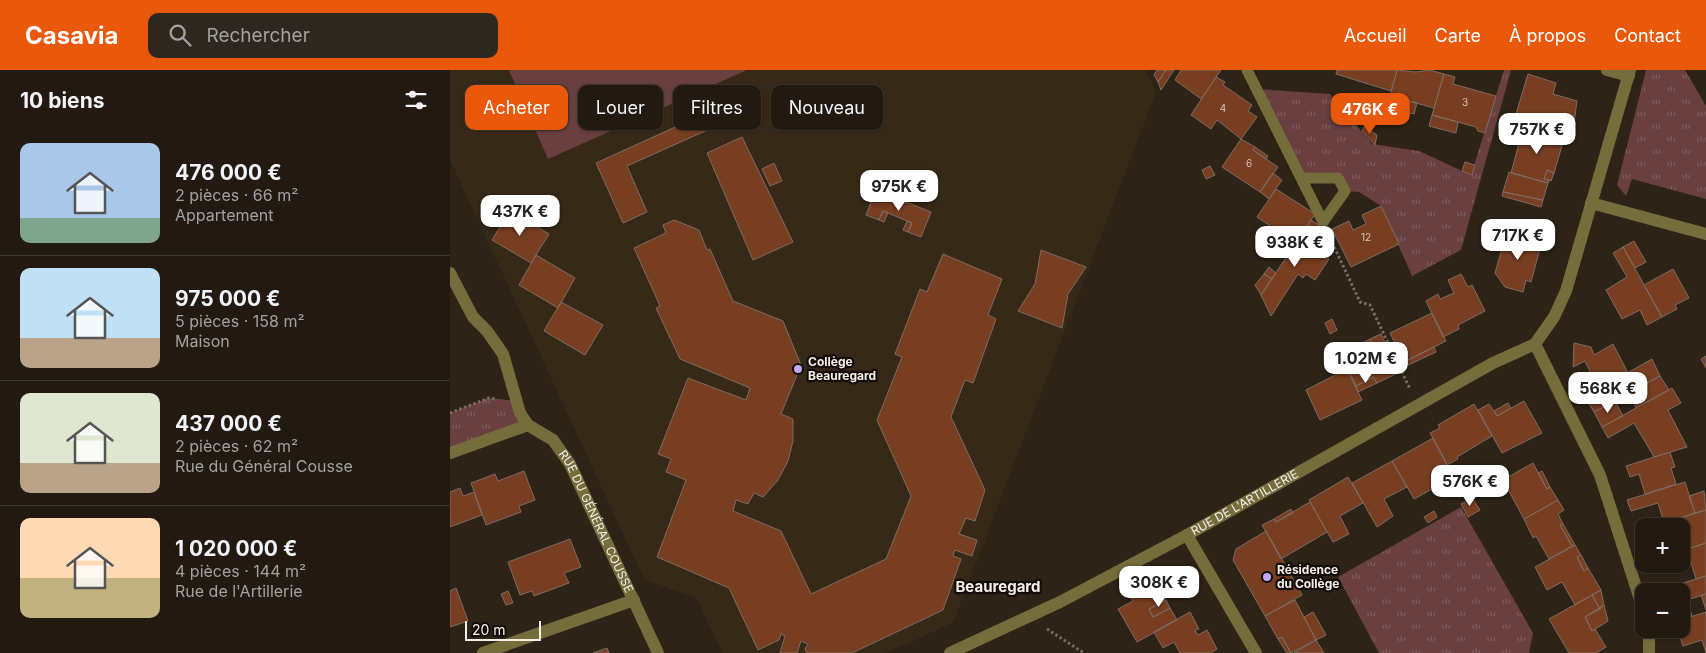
<!DOCTYPE html>
<html lang="fr">
<meta charset="utf-8">
<style>
body{margin:0;font-family:Inter,sans-serif;background:#2e271f;color:#f1f3f6;height:100vh;display:flex;flex-direction:column;font-size:19px;white-space:nowrap}
*{box-sizing:border-box;margin:0}
p{font-size:16px;color:#a2a19f}
.icon{flex:none;width:28px;height:28px;fill:none;stroke:currentColor;stroke-width:2;stroke-linecap:round;stroke-linejoin:round}
.map{position:relative;flex:1;overflow:hidden}
.drawer{display:flex;flex-direction:column;background:#221a11;width:450px}
.drawer>*{flex:none}
.hud{position:absolute;left:15px;top:15px;width:475px;height:45px;display:flex;gap:10px}
.buttons{position:absolute;left:1185px;top:448px;display:grid;gap:10px}
.buttons a{display:grid;place-items:center;width:55px;height:55px;border-radius:10px;background:#221a11;box-shadow:0 1px 4px #0004,0 0 0 1px #3f3831;font-size:25px}
.scale{position:absolute;left:15px;bottom:12px;width:76px;box-sizing:border-box;padding-left:5px;border:2px solid #f6efe7;border-top:0;font-size:14px;line-height:18px;white-space:nowrap;color:#f6efe7;-webkit-text-stroke:4px #120d08;paint-order:stroke}
.price{position:absolute;translate:-50% -42px;padding:0 11px;border-radius:10px;background:#fff;color:#222;font-size:16px;line-height:32px;filter:drop-shadow(0 1px 2px #0008)}
.price::after{content:'';position:absolute;left:50%;top:30px;width:15px;height:11px;margin-left:-8px;background:inherit;clip-path:polygon(0 0,100% 0,50% 100%)}
.price.on{background:#ea580c;color:#fff}
ul{padding:0;list-style:none}
li{display:flex;align-items:center;gap:15px;height:125px;padding:0 20px}
li+li{border-top:1px solid #3f3831}
li span{display:grid;place-items:center;flex:none;width:140px;height:100px;border-radius:10px;color:#555}
li>.icon{margin-inline-start:auto}
span .icon{width:60px;height:60px;fill:#fffc;stroke-width:1}
li b{font-size:21px}
h2{display:flex;justify-content:space-between;align-items:center;height:60px;padding:0 20px;font-size:21px}
.chip{padding:0 18px;border-radius:10px;background:#221a11;box-shadow:0 1px 4px #0004,0 0 0 1px #3f3831;font-size:18px;line-height:45px}
.chip.on{background:#ea580c;color:#fff}
header{display:flex;align-items:center;gap:30px;box-sizing:border-box;height:70px;padding:0 25px;background:#ea580c;color:#fff}
header strong{font-size:24px}
nav{display:flex;gap:28px;margin-inline-start:auto;font-size:18px}
.search{width:350px;height:45px;background:#2e271f;display:flex;align-items:center;gap:12px;box-sizing:border-box;padding:0 18px;border-radius:10px;color:#a2a19f;font-size:19px}
main{display:flex;flex:1;min-height:0}
.map>svg:first-child{display:block}
.built{fill:#372917}
.grass{fill:url(#grass-tufts)}
.pitch{fill:#693f40}
.building{fill:#783e21;stroke:#7e6c64}
.lines{fill:none;stroke-linecap:round;stroke-linejoin:round}
.path{stroke:#776e63;stroke-width:3;stroke-dasharray:2.5 2.5;stroke-linecap:butt}
.lane{stroke:#766d3d;stroke-width:11}
.street{stroke:#766d3d;stroke-width:12}
.poi-dot{fill:#bfa8f4;stroke:#120d08;stroke-width:2}
.labels{text-anchor:middle;stroke-width:4.5;stroke-linejoin:round;paint-order:stroke}
.number-label{font-size:10px;fill:#d6c3b6}
.poi-label{font-size:12px;font-weight:bold;fill:#f6efe7;stroke:#120d08;text-anchor:start}
.street-label{font-size:12px;fill:#f6efe7;stroke:#120d08}
.quarter-label{font-size:15px;font-weight:bold;fill:#f6efe7;stroke:#120d08}
</style>
<header>
<strong>Casavia</strong>
<div class="search"><svg class="icon" aria-label="search" viewBox="0 0 24 24"><circle cx="10" cy="10" r="6"/><path d="M15 15l6 6"/></svg>Rechercher</div>
<nav><a>Accueil</a><a>Carte</a><a>À propos</a><a>Contact</a></nav>
</header>
<main>
<section class="drawer">
<h2>10 biens<svg class="icon" aria-label="filters" viewBox="0 0 24 24"><path d="M4 7h16M4 17h16"/><circle cx="9" cy="7" r="2"/><circle cx="15" cy="17" r="2"/></svg></h2>
<ul>
<li><span style="background:linear-gradient(#a9c7e8 75%,#7fa58c 0)"><svg class="icon" aria-label="home" viewBox="0 0 24 24"><path d="M3 11l9-7 9 7M6 9v11h12V9"/></svg></span><div><b>476 000 €</b><p>2 pièces · 66 m²</p><p>Appartement</p></div></li>
<li><span style="background:linear-gradient(#bfe0f5 70%,#b9a48a 0)"><svg class="icon" aria-label="home" viewBox="0 0 24 24"><path d="M3 11l9-7 9 7M6 9v11h12V9"/></svg></span><div><b>975 000 €</b><p>5 pièces · 158 m²</p><p>Maison</p></div></li>
<li><span style="background:linear-gradient(#dfe7d0 70%,#b9a48a 0)"><svg class="icon" aria-label="home" viewBox="0 0 24 24"><path d="M3 11l9-7 9 7M6 9v11h12V9"/></svg></span><div><b>437 000 €</b><p>2 pièces · 62 m²</p><p>Rue du Général Cousse</p></div></li>
<li><span style="background:linear-gradient(#ffd9b3 60%,#c2b280 0)"><svg class="icon" aria-label="home" viewBox="0 0 24 24"><path d="M3 11l9-7 9 7M6 9v11h12V9"/></svg></span><div><b>1 020 000 €</b><p>4 pièces · 144 m²</p><p>Rue de l'Artillerie</p></div></li>
</ul>
</section>
<div class="map">
<svg width="1256" height="583" viewBox="0 0 1256 583">
<defs>
<pattern id="grass-tufts" width="24" height="20" patternUnits="userSpaceOnUse" patternTransform="scale(1.25)"><rect width="24" height="20" fill="#693f40"/><path d="M3 7l-1-3M5 7V3M7 7l1-3M15 17l-1-3M17 17v-4M19 17l1-3" fill="none" stroke="#7f5b5c"/></pattern>
</defs>
<rect width="100%" height="100%" fill="#2d2317"/>
<path class="built" d="M0,0H696L706,22L503,553L436,583H272L247,529L194,509L0,90Z"/>
<path class="grass" d="M1054,0H1061L1011,180L962,206L931,136L909,122L895,121L888,108H851L807,19L880,24L922,74L969,81L1021,105Z
M1196,0H1235L1256,36V129L1182,109L1176,126L1167,115Z
M39,328L66,331L78,355L0,383V343Z
M1011,437L1083,563L1079,583H929L888,507Z"/>
<path class="pitch" d="M59,0H297L98,89Z"/>
<path class="building" d="M707,0H716L708,12L704,5Z
M716,0H724L711,20L708,12Z
M731,0H771L751,29L725,10Z
M887,0H947L941,21L886,4Z
M947,0L966,2L980,0L994,4L984,38L940,26Z
M994,4L1005,7L1003,14L1046,26L1035,63L1028,61L1026,57L982,45Z
M1078,4L1106,13L1103,24L1127,31L1123,61L1066,44Z
M766,7L775,12L773,15L802,35L798,41L807,47L791,69L767,50L761,59L741,45Z
M940,26L967,33L964,44L937,37Z
M276,34L282,49L177,96L197,142L173,153L146,93Z
M982,45L1008,52L1006,63L979,56Z
M914,57L927,65L925,75L912,61Z
M1073,59L1114,69L1104,103L1097,100L1094,109L1099,110L1098,113L1061,103Z
M292,67L343,172L303,190L257,83Z
M791,69L805,77L803,80L828,97L810,122L772,97Z
M805,77L818,86L816,89L803,80Z
M1015,92L1025,95L1022,105L1012,101Z
M324,93L332,111L320,116L312,99Z
M760,96L765,105L756,109L752,100Z
M1097,100L1104,103L1101,111L1094,109Z
M1059,102L1098,113L1093,130L1053,122Z
M823,103L832,110L819,129L810,122Z
M826,119L865,144L845,173L807,147Z
M426,120L481,142L471,167L458,162L462,153L433,141L429,150L416,145Z
M1053,122L1093,130L1091,137L1052,126Z
M931,136L949,174L901,197L882,159L899,151L903,160L916,154L912,145Z
M60,140L99,164L81,193L42,170Z
M433,141L438,143L434,152L429,150Z
M224,150L249,160L257,180L260,179L283,231L333,251L351,295L331,344L343,349V371L338,391L328,410L313,427L304,423L298,434L286,430L283,441L331,461L361,524L436,489L461,426L427,350L452,287L445,284L470,219L477,222L493,184L552,209L538,245L546,249L523,313L515,310L501,347L535,420L525,451L516,448L509,464L527,470L522,486L505,480L503,486L511,489L493,540L402,583H357L355,579L358,574L351,571L347,583H330L335,566L331,564L329,570L308,580L279,518L207,487L236,410L216,402L221,389L208,384L238,308L296,330L300,318L230,289L206,238L210,236L184,178L216,163L213,155Z
M861,150L870,156L860,171L867,176L865,180L879,189L865,210L856,204L853,208L848,204L821,246L811,225Z
M457,151L462,153L458,162L453,160Z
M1057,162L1092,171L1081,212L1076,210L1073,222L1055,217L1045,203Z
M1184,171L1196,192L1185,198L1173,177Z
M1173,177L1212,247L1197,255L1190,240L1172,249L1156,220L1177,207L1163,183Z
M591,180L636,197L618,224L612,258L568,241L585,214Z
M86,185L125,208L108,238L69,215Z
M819,197L826,203L822,209L814,204Z
M1223,199L1239,228L1225,235L1227,239L1212,247L1194,215Z
M814,204L822,209L811,225L805,215Z
M1011,204L1018,217L1022,215L1035,241L1008,255L1009,259L993,267L976,231L988,224L990,229L1004,223L998,210Z
M111,232L153,255L135,285L94,261Z
M982,243L996,271L954,292L940,263Z
M882,249L887,260L880,264L875,253Z
M931,264L939,281L928,285L920,269Z
M920,269L928,285L939,281L950,302L927,313L923,307L906,316L890,284Z
M1124,273L1141,277L1144,285L1163,274L1178,303L1135,327L1129,316L1143,308L1135,291L1123,297Z
M984,277L986,282L956,296L954,292Z
M1256,286V298L1251,289Z
M1202,289L1210,306L1179,323L1170,307Z
M897,299L912,330L870,350L856,320Z
M1210,306L1219,320L1186,338L1179,323Z
M923,307L927,313L908,322L906,316Z
M1157,315L1165,331L1144,342L1135,327Z
M1222,318L1231,333L1218,340L1237,377L1204,387L1184,353L1158,368L1152,357Z
M1074,331L1092,363L1052,383L1028,340L1039,334L1047,346Z
M1165,331L1173,346L1152,357L1144,342Z
M1058,333L1061,338L1047,346L1044,341Z
M1024,334L1042,366L1007,387L1008,389L997,395L980,363L990,358L988,355Z
M983,368L1004,407L964,429L942,391Z
M1220,382L1225,397L1221,398L1226,414L1195,424L1189,404L1180,407L1176,396Z
M942,391L957,417L934,429L943,446L927,457L902,413Z
M1083,393L1097,419L1100,417L1108,430L1074,449L1053,410Z
M74,401L85,430L69,436L71,442L36,455L21,413L45,404L48,411Z
M1092,401L1100,417L1097,419L1088,403Z
M898,407L913,433L890,446L899,464L883,472L859,430Z
M1235,412L1245,443L1214,453L1208,433L1181,441L1177,430Z
M10,418L13,426L24,422L32,445L0,457V422Z
M1254,421L1256,440L1245,443L1239,426Z
M1022,428L1030,440L1018,447L1011,434Z
M1108,430L1114,440L1108,444L1113,454L1110,455L1122,476L1099,489L1086,466L1083,468L1074,449Z
M860,432L877,462L831,489L812,455L824,449L826,452Z
M841,439L843,443L826,452L824,449Z
M1256,440V473L1237,479L1231,456H1229L1227,449Z
M984,441L987,447L978,453L974,447Z
M1113,454L1125,475L1122,476L1110,455Z
M816,461L852,525L815,546L783,490L786,479Z
M120,469L131,497L114,503L119,513L84,526L82,521L70,525L58,492Z
M1256,473V506L1246,509L1237,479Z
M1125,475L1131,485L1127,487L1134,501L1138,498L1151,520L1125,535L1112,512L1097,520L1085,497Z
M1131,485L1138,498L1134,501L1127,487Z
M1199,494H1225L1226,495L1202,502Z
M702,506L716,530L699,539L703,547L720,538L727,550L687,572L668,539L683,531L677,521Z
M1256,506V524L1231,532V521H1207Z
M6,518L18,551L0,557V521Z
M1151,520L1154,535L1150,539L1142,525Z
M58,521L63,533L56,535L51,524Z
M1256,524V540L1251,525Z
M1142,525L1150,539L1135,547L1142,561L1145,559L1156,577L1146,583H1119L1099,549Z
M716,530L720,538L703,547L699,539Z
M845,530L866,570L841,583L832,567L828,569L815,546Z
M1237,530L1242,546L1231,550V532Z
M1154,535L1158,551L1142,561L1135,547Z
M740,542L749,559L745,560L748,565L757,560L767,579L761,583H730L724,572L713,578L704,562Z
M863,542L876,565L866,570L854,547Z
M1256,542V583L1252,570L1233,576L1227,559H1231V550Z
M832,567L841,583H837L828,569Z
M866,570L874,583H844Z
M157,578L159,583H143Z"/>
<g class="lines">
<path class="path" d="M880,168L910,232L920,235L960,319
M0,343L39,328L46,329
M597,559L634,583"/>
<path class="lane" d="M797,0L873,152L895,121L888,108H851"/>
<g class="street">
<path d="M1157,0L1179,6"/>
<path d="M1141,133L1256,164"/>
<path id="s1" d="M0,203L23,247L37,261L53,284L70,343L78,355L103,370L120,394L208,583"/>
<path d="M1085,274L1104,247L1116,221L1180,0"/>
<path d="M1085,274L1150,405L1194,542"/>
<path d="M0,383L78,355"/>
<path d="M737,465L806,583"/>
<path d="M33,583L184,530"/>
<path id="s2" d="M500,583L610,532L737,465L1043,293L1085,274"/>
<path d="M1199,583V559"/>
</g>
</g>
<g class="poi-dot">
<circle cx="348" cy="299" r="5"/>
<circle cx="817" cy="507" r="5"/>
</g>
<g class="labels">
<g class="number-label">
<text x="1015" y="36">3</text>
<text x="773" y="42">4</text>
<text x="799" y="97">6</text>
<text x="916" y="171">12</text>
</g>
<g class="poi-label">
<text x="358" y="296">Collège<tspan x="358" dy="14">Beauregard</tspan></text>
<text x="827" y="504">Résidence<tspan x="827" dy="14">du Collège</tspan></text>
</g>
<g class="street-label">
<text dy="4" stroke="none"><textPath href="#s2" startOffset="331">RUE DE L'ARTILLERIE</textPath></text>
<text dy="4" stroke="none"><textPath href="#s1" startOffset="295">RUE DU GÉNÉRAL COUSSE</textPath></text>
</g>
<g class="quarter-label">
<text x="548" y="522">Beauregard</text>
</g>
</g>
</svg>
<div class="buttons">
<a>+</a>
<a>−</a>
</div>
<div class="scale">20 m</div>
<b class="price on" style="left:920px;top:65px">476K €</b>
<b class="price" style="left:1087px;top:85px">757K €</b>
<b class="price" style="left:449px;top:142px">975K €</b>
<b class="price" style="left:70px;top:167px">437K €</b>
<b class="price" style="left:1068px;top:191px">717K €</b>
<b class="price" style="left:845px;top:198px">938K €</b>
<b class="price" style="left:916px;top:314px">1.02M €</b>
<b class="price" style="left:1158px;top:344px">568K €</b>
<b class="price" style="left:1020px;top:437px">576K €</b>
<b class="price" style="left:709px;top:538px">308K €</b>
<div class="hud">
<a class="chip on">Acheter</a>
<a class="chip">Louer</a>
<a class="chip">Filtres</a>
<a class="chip">Nouveau</a>
</div>
</div>
</main>
